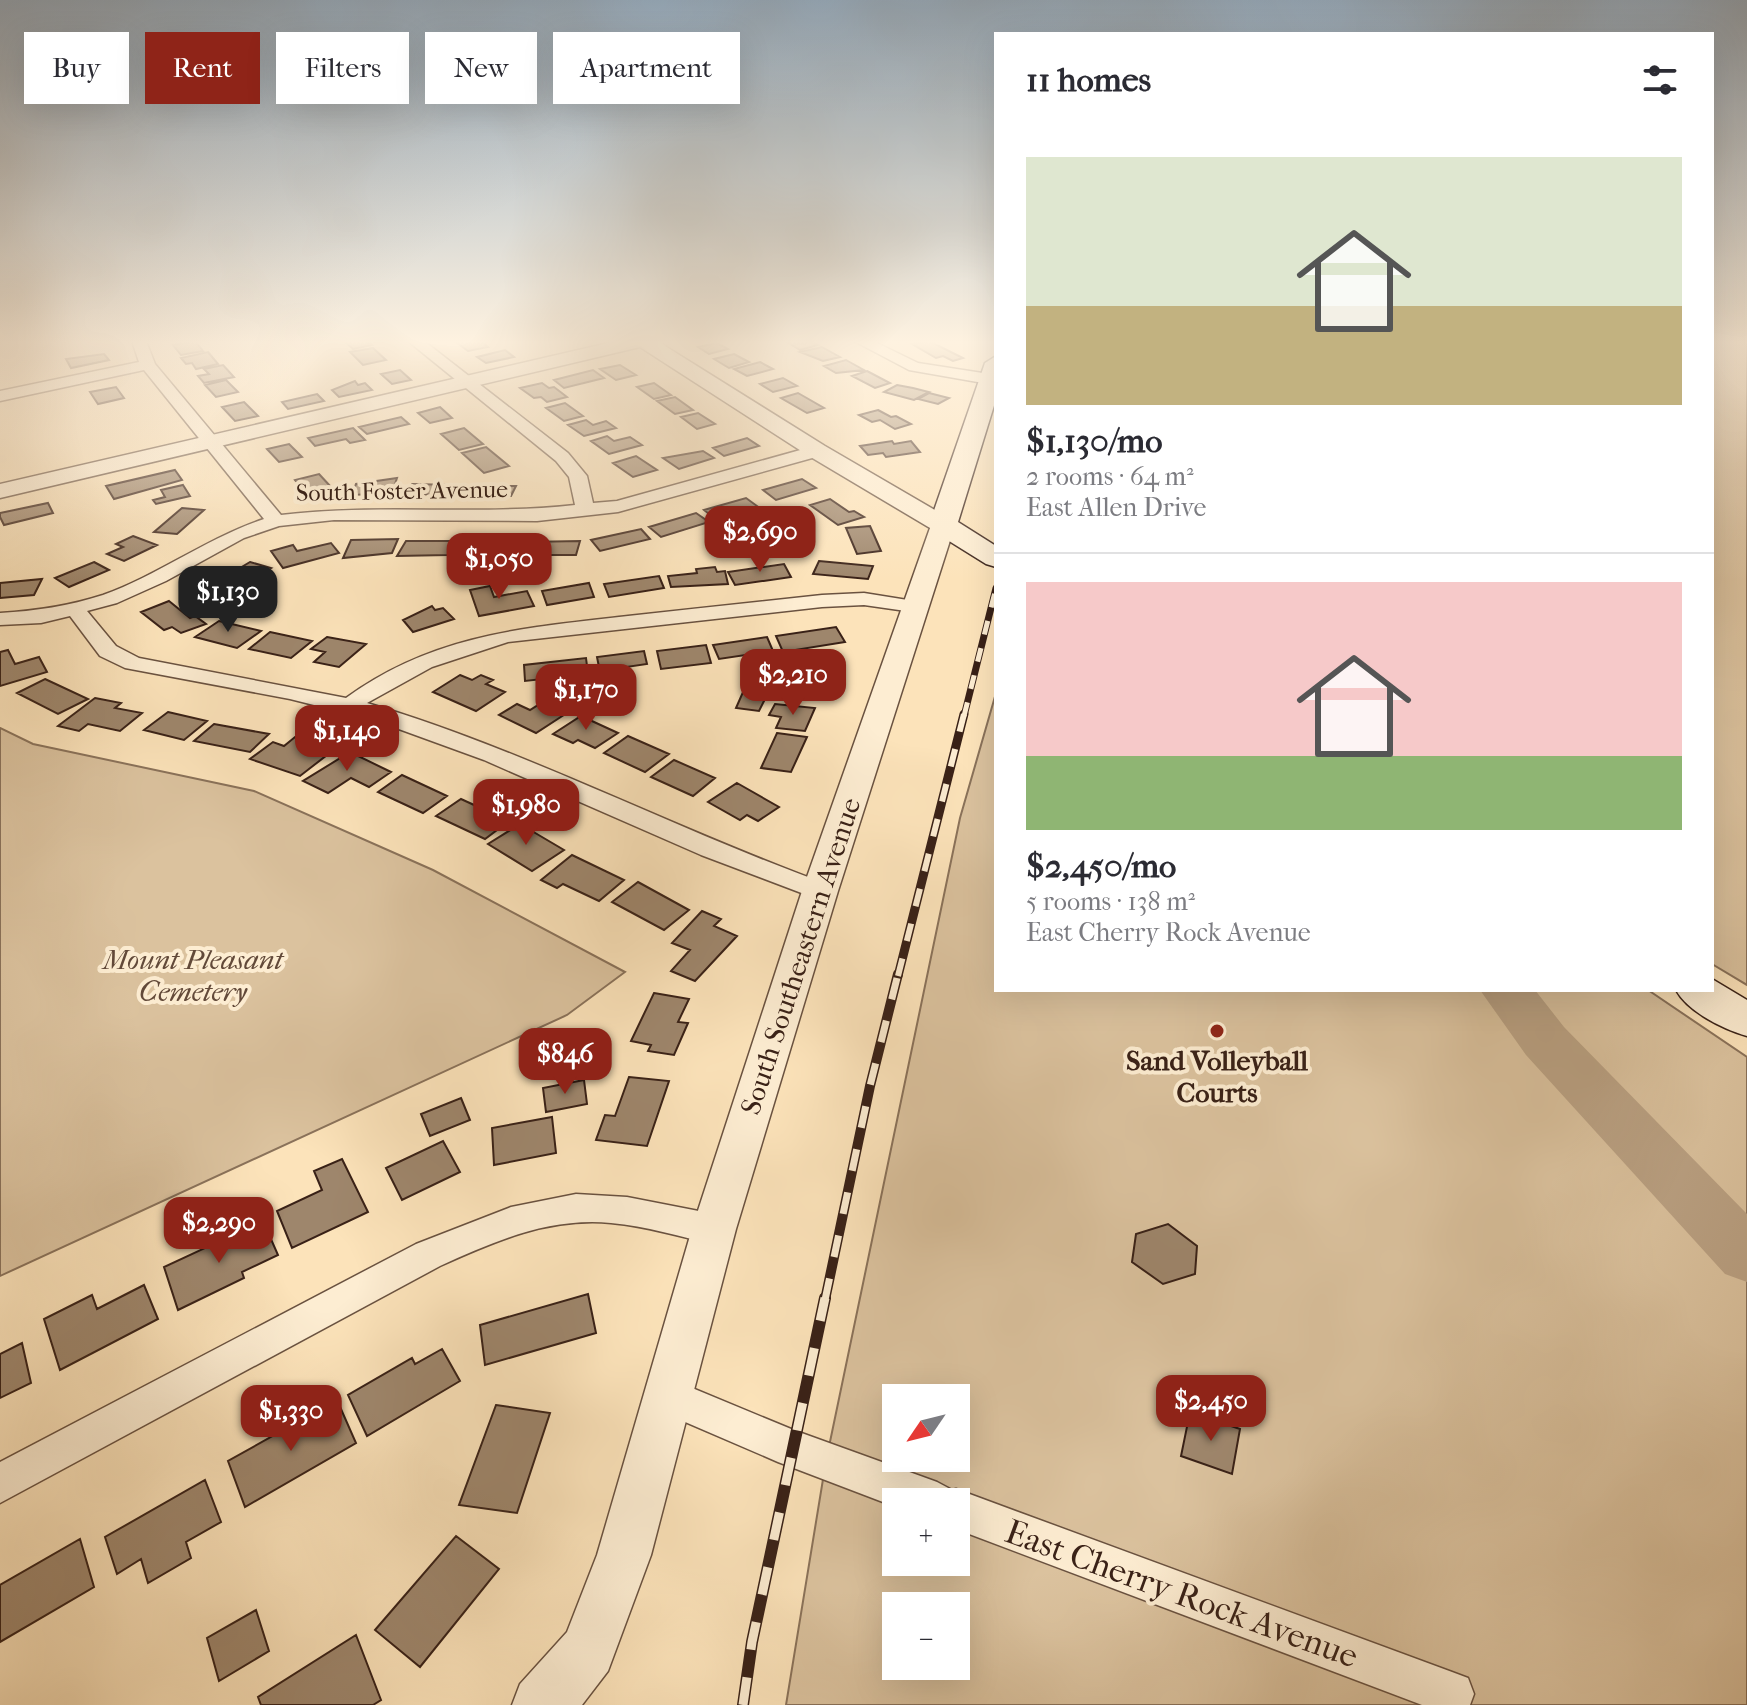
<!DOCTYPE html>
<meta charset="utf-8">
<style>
body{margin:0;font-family:"IM FELL French Canon",serif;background:#f7f7f7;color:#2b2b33;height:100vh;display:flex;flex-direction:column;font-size:30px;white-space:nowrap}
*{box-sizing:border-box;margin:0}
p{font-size:26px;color:#7c7c81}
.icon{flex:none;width:44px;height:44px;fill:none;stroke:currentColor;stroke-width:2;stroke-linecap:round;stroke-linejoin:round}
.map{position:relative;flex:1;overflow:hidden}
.details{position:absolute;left:994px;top:32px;width:720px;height:960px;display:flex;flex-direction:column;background:#fff;border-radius:0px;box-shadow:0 8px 32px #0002}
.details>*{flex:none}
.hud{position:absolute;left:24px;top:32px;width:760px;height:72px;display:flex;gap:16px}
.needle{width:52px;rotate:235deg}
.fabs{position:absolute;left:882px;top:1384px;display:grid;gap:16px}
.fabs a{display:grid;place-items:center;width:88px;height:88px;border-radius:0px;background:#fff;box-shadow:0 8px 32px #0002;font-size:40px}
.price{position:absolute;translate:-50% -68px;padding:0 18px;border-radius:16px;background:#8f2418;color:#fff;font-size:26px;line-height:52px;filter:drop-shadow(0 2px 4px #0008)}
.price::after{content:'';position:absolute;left:50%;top:48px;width:24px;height:18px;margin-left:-12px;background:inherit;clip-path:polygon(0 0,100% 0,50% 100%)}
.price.on{background:#222;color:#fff}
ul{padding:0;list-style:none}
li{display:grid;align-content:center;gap:16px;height:424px;padding:0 32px}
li+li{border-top:2px solid #e1e1e2}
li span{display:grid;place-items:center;height:248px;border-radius:0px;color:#555}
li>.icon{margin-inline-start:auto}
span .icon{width:144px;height:144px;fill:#fffc;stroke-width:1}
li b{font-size:34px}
h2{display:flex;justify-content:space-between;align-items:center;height:96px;padding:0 32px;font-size:34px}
.chip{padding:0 28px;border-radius:0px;background:#fff;box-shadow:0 8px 32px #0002;font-size:28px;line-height:72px}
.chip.on{background:#8f2418;color:#fff}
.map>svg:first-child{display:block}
.green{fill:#dbc29e;stroke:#8a725a;stroke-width:2;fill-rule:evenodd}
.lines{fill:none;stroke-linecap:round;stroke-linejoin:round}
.river{fill:#baa183;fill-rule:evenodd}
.building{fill:#9e866c;stroke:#392117;stroke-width:2}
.minor-casing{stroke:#6a5240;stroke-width:3}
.tertiary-casing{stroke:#6a5240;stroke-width:3}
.secondary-casing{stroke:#392117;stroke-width:3}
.minor{fill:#fdedd2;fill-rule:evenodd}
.tertiary{fill:#fdedd2;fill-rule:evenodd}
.secondary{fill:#fdedd2;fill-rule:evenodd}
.rail-far3-casing{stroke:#392117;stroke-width:7}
.rail-far2-casing{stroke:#392117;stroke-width:9}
.rail-far1-casing{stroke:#392117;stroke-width:10}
.rail-casing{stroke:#392117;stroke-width:12}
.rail-far3{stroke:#fdedd2;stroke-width:5;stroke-dasharray:14;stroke-linecap:butt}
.rail-far2{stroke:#fdedd2;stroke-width:6;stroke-dasharray:18;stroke-linecap:butt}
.rail-far1{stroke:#fdedd2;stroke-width:7;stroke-dasharray:22;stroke-linecap:butt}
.rail{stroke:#fdedd2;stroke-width:9;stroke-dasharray:28;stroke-linecap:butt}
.poi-dot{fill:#8f2418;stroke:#fdedd2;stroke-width:3}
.labels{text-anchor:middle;stroke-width:8;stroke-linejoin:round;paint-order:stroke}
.far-street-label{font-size:24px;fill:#392117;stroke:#fdedd2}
.street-label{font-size:28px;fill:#392117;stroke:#fdedd2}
.park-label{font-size:28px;font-style:italic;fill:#624939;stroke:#fdedd2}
.poi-label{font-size:28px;font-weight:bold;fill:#392117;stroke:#fdedd2}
.near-street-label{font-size:34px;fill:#392117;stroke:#fdedd2}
</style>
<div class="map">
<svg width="1747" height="1705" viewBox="0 0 1747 1705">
<rect width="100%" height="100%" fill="#fce3ba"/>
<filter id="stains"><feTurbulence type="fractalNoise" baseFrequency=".0025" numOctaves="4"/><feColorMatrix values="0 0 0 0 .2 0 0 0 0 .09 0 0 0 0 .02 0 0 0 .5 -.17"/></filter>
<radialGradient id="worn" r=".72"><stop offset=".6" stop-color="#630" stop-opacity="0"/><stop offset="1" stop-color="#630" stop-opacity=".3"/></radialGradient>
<path class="green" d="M1712,341H1747V985L1712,964Z
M996,693V990H1648L1747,1057V1705H786L826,1461L960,818ZM896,1398H956V1458H896ZM896,1502H956V1562H896ZM896,1606H956V1666H896Z
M0,728L33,744L254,791L433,870L625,972L567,1015L0,1276Z"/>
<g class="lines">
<path class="river" d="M1480,990H1535L1564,1027L1747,1214V1282L1725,1274L1526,1055Z"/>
</g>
<path class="building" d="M195,341L203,351L181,355L173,345Z
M344,341H367L372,345L353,349Z
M459,341H481L488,347L468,351L457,343Z
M785,341H810L818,345L800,350Z
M929,341L963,358L953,361L943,356L936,358L912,344Z
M717,343L728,349L709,354L698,347Z
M822,347L840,357L823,361L800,352Z
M373,348L386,360L363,365L350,352Z
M505,350L514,357L486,363L477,357Z
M208,352L218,364L196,369L192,363L186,364L181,358Z
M104,354L109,360L71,368L66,359Z
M734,354L749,362L729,368L714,359Z
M846,360L864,370L836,373L824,366Z
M760,362L773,369L747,376L734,369Z
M223,365L234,377L204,383L198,376L209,374L204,369Z
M620,365L636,375L616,380L600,369Z
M400,370L411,380L392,384L381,374Z
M593,370L604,378L564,388L554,380Z
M867,371L890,383L875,388L852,376Z
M783,378L797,386L773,392L760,384Z
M226,380L238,392L216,397L205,385Z
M355,381L358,385L365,383L372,390L339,397L332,390Z
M542,383L549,388L554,387L567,397L547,402L541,397L534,398L520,388Z
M654,383L671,395L654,399L637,387Z
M897,385L913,388L929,392L914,400L884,392Z
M116,387L124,398L98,404L90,392Z
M798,393L824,408L807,413L781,398Z
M929,393L949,398L938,404L918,399Z
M317,394L324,401L288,409L282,402Z
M675,397L693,410L675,414L657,401Z
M244,402L258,416L235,421L222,407Z
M565,403L583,416L564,421L546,408Z
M440,407L452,418L430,423L418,413Z
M878,410L891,417L896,416L911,424L895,429L880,420L872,422L859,415Z
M698,413L715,424L697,429L681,417Z
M401,417L409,424L367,434L359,427Z
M586,420L593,425L606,421L616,428L584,436L568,425Z
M353,428L365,440L350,443L346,439L315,446L308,438Z
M464,428L483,444L459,450L441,434Z
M607,436L614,441L630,437L642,445L609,454L591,441Z
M747,438L759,446L724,456L713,448Z
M892,441L894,444L911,441L920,452L886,457L883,453L868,455L860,446Z
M289,444L302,457L279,462L267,449Z
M486,447L509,466L484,473L462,453Z
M703,451L714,458L679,469L663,458Z
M636,456L657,470L633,477L613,463Z
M175,470L182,480L114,499L106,486Z
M319,474L331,487L306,493L295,480Z
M397,478L392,493L352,495L356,484Z
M802,479L816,488L776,500L763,490Z
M412,484L453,485L447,495L407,494Z
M183,485L190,496L156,504L153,500L165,497L161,490Z
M475,486H516L511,496H470Z
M746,498L757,506L714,518L704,510Z
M830,499L849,512L854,511L864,517L838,525L810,505Z
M48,503L53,513L4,525L0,517V513Z
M182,508L204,510L177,534L154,532Z
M696,513L709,522L661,537L649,527Z
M870,526L881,551L857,554L846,528Z
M641,529L650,539L600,551L591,540Z
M133,536L157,545L124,561L107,554L123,547L116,544Z
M398,539L392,553L343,558L351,540Z
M406,541H454L448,555L397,556Z
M580,541L576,555H521L526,542Z
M478,542H514L509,555H456L461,544Z
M331,543L339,553L283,568L271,551L293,545L297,551Z
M819,561L873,566L868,579L813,574Z
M94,562L109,570L69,587L55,578Z
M250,562L271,568L225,595L198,588L219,575L225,577Z
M784,564L791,577L735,585L728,572Z
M715,567L717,572L725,571L728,584L671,587L668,576L697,573L696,569Z
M659,576L664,588L609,597L604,584Z
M42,579L34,595L0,598V583Z
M589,583L594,597L547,605L542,591Z
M490,586L494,597L527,591L534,606L479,616L470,590Z
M169,601L190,618L195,616L206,624L181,633L172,627L164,630L141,612Z
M432,606L435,610L443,608L454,619L413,632L403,620Z
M219,621L261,631L237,648L195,637Z
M836,627L845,642L783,652L776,636Z
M270,632L312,641L291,658L249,649Z
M327,637L366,644L339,667L314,662L325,652L311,649Z
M767,637L773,651L719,659L713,645Z
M706,645L711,663L661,669L657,651Z
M8,650L15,664L39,657L47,672L0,686V652Z
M644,651L647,664L626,667L628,678L602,682L597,657Z
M586,658L588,674L525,681L524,665Z
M807,665L834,668L825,691L789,687L793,679L801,680Z
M767,670L787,680L766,693L746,683Z
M460,675L472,680L481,675L493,680L486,684L505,692L476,711L433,692Z
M45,679L88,699L58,714L17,693Z
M743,692L767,695L759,711L736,708Z
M95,698L121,703L115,708L142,713L120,731L88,724L79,731L58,726Z
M546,700L570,711L536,733L499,715L517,704L530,710Z
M775,704L815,708L805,731L776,728L781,717L769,715Z
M168,712L207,721L184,740L144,730Z
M581,716L618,733L595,748L578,740L573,743L553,734Z
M214,724L269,734L250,752L194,741Z
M777,733L807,737L791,772L761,768Z
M628,736L669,754L645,772L604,753Z
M295,737L319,745L312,750L327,755L300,776L250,759L273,742L284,746Z
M350,752L391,772L369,787L351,778L328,793L303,781Z
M674,760L715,778L693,796L651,777Z
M402,775L447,796L423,813L378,792Z
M737,783L779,807L758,821L747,815L740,820L708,802Z
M461,799L509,821L485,839L436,816Z
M520,824L564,850L532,871L488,844Z
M572,855L624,880L599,901L563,884L557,888L541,880Z
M638,882L689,910L664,930L612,902Z
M702,911L721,919L714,926L737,936L695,981L671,971L690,950L672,943Z
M654,993L689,999L678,1022L688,1023L674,1055L648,1051L651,1045L631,1041Z
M629,1077L669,1081L647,1146L596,1140L605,1115L615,1116Z
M584,1080L587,1104L546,1112L543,1088Z
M461,1098L470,1120L430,1136L421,1114Z
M552,1117L556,1153L494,1165L492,1128Z
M443,1141L460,1172L402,1200L386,1168Z
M342,1159L368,1212L292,1248L277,1211L322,1190L314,1171Z
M263,1221L278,1255L242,1272L244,1278L178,1310L164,1267Z
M1168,1224L1197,1246L1195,1274L1163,1284L1132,1262L1136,1234Z
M144,1285L158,1319L60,1370L44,1319L92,1295L97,1309Z
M588,1294L596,1333L485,1365L480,1325Z
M22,1343L31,1383L0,1398V1354Z
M442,1349L460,1381L367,1436L348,1395L412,1358L415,1364Z
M337,1400L356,1443L245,1507L228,1461Z
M496,1405L550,1413L517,1513L459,1505Z
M1190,1412L1240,1429L1232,1474L1181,1456Z
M205,1480L221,1522L186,1542L191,1558L148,1583L141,1559L117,1574L105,1537Z
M456,1536L499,1569L420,1667L375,1630Z
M80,1539L94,1587L0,1642V1585Z
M256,1610L269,1651L219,1681L207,1638Z
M356,1635L381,1700L373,1705H261L258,1697Z"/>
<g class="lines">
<defs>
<path id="minor" d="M132,341H146L155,364L281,515C379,503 477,516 575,505L569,477L556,461L408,341H424L568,453L587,476L593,503L617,501L811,447H823L826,451L823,455L618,512L537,521L334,520L279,526L244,538L166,581L117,603L87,611L116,646L139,658L346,698C434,634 524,628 628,616C693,609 757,602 822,595L864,593L920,602L923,606L920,610L913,612L864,605L822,607L508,642L432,667L367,703C526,750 674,829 829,885L833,891L829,897L820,900L701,855L484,760L374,720L290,699L125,668L100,656L70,616L41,623L0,625V613C35,611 69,606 103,595C159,575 207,538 264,519L144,370L0,401V391L139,362Z
M854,341H873L918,363L989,374L994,376L996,380L989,384L909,370Z
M576,1194L627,1197L714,1214L726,1219L731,1229L726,1239L714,1244C680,1237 646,1226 611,1223C550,1217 495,1241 440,1266L0,1503V1462L416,1244L511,1207Z
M668,1378L796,1431L937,1482L952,1490L956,1489L1452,1672L1468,1678L1474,1694L1470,1705H1422L956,1529V1502H896V1507L778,1462L655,1409L649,1396L655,1383Z"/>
<path id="tertiary" d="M617,341H657L825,446L952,520L955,525L838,891L736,1229L651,1555L608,1671L582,1705H512L520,1684L567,1632L597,1555L692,1229L802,891L930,528L809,456L640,347L0,498V484Z"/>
<path id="secondary" d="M996,356V399L958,522L996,546V567L986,564L933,531L929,525L985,363Z
M1712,979L1747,1000V1036C1723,1029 1688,1012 1676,990H1712Z"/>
</defs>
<use href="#minor" class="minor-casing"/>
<use href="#tertiary" class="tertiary-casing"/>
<use href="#secondary" class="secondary-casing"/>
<use href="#minor" class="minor"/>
<use href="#tertiary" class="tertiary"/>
<use href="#secondary" class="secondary"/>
<defs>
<path id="rail-far3" d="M964,716L996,588"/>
<path id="rail-far2" d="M898,976L964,714"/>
<path id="rail-far1" d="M825,1300L870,1086L898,974"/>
<path id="rail" d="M743,1705L752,1642L825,1298"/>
</defs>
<use href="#rail-far3" class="rail-far3-casing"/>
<use href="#rail-far2" class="rail-far2-casing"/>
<use href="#rail-far1" class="rail-far1-casing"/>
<use href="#rail" class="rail-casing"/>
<use href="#rail-far3" class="rail-far3"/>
<use href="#rail-far2" class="rail-far2"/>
<use href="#rail-far1" class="rail-far1"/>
<use href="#rail" class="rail"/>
</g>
<linearGradient id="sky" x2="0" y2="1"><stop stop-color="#95acc0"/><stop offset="0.59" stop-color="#fef2e0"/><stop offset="1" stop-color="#fef2e0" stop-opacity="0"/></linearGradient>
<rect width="1747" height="580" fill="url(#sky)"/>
<circle class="poi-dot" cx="1217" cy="1031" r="8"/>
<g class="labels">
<g class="far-street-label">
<text transform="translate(402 491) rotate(-1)" y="8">South Foster Avenue</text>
</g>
<g class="street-label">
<text transform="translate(800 956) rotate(-72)" y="10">South Southeastern Avenue</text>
</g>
<g class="park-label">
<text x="193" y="969">Mount Pleasant<tspan x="193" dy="32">Cemetery</tspan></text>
</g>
<g class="poi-label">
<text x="1217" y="1070">Sand Volleyball<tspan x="1217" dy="32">Courts</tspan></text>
</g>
<g class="near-street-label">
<text transform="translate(1182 1593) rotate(20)" y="12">East Cherry Rock Avenue</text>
</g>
</g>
<rect width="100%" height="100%" filter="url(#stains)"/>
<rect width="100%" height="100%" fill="url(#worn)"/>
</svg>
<div class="fabs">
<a><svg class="needle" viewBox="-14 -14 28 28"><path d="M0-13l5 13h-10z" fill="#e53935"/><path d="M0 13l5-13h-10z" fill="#7c7c81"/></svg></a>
<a>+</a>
<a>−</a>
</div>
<b class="price" style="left:760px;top:574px">$2,690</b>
<b class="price" style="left:499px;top:601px">$1,050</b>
<b class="price on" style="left:228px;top:634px">$1,130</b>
<b class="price" style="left:793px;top:717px">$2,210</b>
<b class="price" style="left:586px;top:732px">$1,170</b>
<b class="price" style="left:347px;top:773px">$1,140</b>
<b class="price" style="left:526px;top:847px">$1,980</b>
<b class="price" style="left:565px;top:1096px">$846</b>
<b class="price" style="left:219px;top:1265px">$2,290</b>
<b class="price" style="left:1211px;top:1443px">$2,450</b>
<b class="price" style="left:291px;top:1453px">$1,330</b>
<div class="hud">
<a class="chip">Buy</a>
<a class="chip on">Rent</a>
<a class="chip">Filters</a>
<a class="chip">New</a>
<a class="chip">Apartment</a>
</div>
<section class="details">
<h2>11 homes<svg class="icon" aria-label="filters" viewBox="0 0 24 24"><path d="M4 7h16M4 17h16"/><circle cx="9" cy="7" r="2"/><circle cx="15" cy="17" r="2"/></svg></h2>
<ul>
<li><span style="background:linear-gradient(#dfe7d0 60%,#c2b280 0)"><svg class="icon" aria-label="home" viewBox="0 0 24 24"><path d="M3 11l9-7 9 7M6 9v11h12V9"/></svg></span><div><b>$1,130/mo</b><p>2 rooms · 64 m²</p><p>East Allen Drive</p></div></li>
<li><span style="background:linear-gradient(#f6c9c9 70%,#8fb573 0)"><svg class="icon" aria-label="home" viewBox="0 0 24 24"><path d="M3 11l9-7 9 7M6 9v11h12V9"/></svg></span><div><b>$2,450/mo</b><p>5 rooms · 138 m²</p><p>East Cherry Rock Avenue</p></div></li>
</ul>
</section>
</div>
